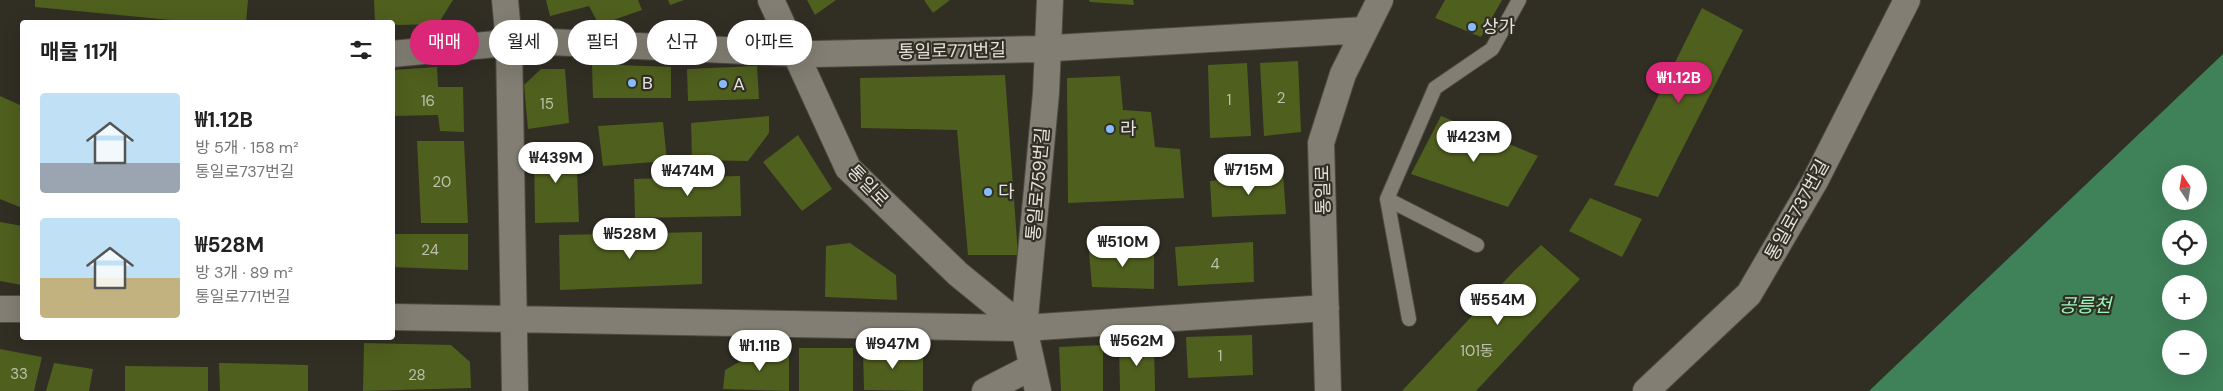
<!DOCTYPE html>
<html lang="ko">
<meta charset="utf-8">
<style>
body{margin:0;font-family:"DM Sans","Noto Sans KR",sans-serif;background:#f6f6f6;color:#222;height:100vh;display:flex;flex-direction:column;font-size:19px;white-space:nowrap}
*{box-sizing:border-box;margin:0}
p{font-size:16px;color:#767676}
.icon{flex:none;width:28px;height:28px;fill:none;stroke:currentColor;stroke-width:2;stroke-linecap:round;stroke-linejoin:round}
.map{position:relative;flex:1;overflow:hidden}
.sheet{position:absolute;left:20px;top:20px;width:375px;height:320px;display:flex;flex-direction:column;background:#fff;border-radius:5px;box-shadow:0 5px 20px #0002}
.sheet>*{flex:none}
.guide{position:absolute;left:410px;top:20px;width:475px;height:45px;display:flex;gap:10px}
.needle{width:32px;rotate:348deg}
.controls{position:absolute;left:2162px;top:165px;display:grid;gap:10px}
.controls a{display:grid;place-items:center;width:45px;height:45px;border-radius:50%;background:#fff;box-shadow:0 5px 20px #0002;font-size:25px}
.price{position:absolute;translate:-50% -42px;padding:0 11px;border-radius:18px;background:#fff;color:#222;font-size:16px;line-height:32px;filter:drop-shadow(0 1px 2px #0008)}
.price::after{content:'';position:absolute;left:50%;top:30px;width:15px;height:11px;margin-left:-8px;background:inherit;clip-path:polygon(0 0,100% 0,50% 100%)}
.price.current{background:#db2777;color:#fff}
ul{padding:0;list-style:none}
li{display:flex;align-items:center;gap:15px;height:125px;padding:0 20px}
li span{display:grid;place-items:center;flex:none;width:140px;height:100px;border-radius:5px;color:#555}
li>.icon{margin-inline-start:auto}
span .icon{width:60px;height:60px;fill:#fffc;stroke-width:1}
li b{font-size:21px}
h2{display:flex;justify-content:space-between;align-items:center;height:60px;padding:0 20px;font-size:21px}
.chip{padding:0 18px;border-radius:22px;background:#fff;box-shadow:0 5px 20px #0002;font-size:18px;line-height:45px}
.chip.current{background:#db2777;color:#fff}
.map>svg:first-child{display:block}
.water{fill:#3f8159;fill-rule:evenodd}
.building{fill:#4f5f1e}
.lines{fill:none;stroke-linecap:round;stroke-linejoin:round}
.service-casing{stroke:#4e4b43;stroke-width:16}
.minor-casing{stroke:#4e4b43;stroke-width:28}
.service{stroke:#827e73;stroke-width:14}
.minor{stroke:#827e73;stroke-width:26}
.poi-dot{fill:#87bbfb;stroke:#312e24;stroke-width:2}
.labels{text-anchor:middle;stroke-width:4.5;stroke-linejoin:round;paint-order:stroke}
.number-label{font-size:15px;fill:#bfc1ac}
.poi-label{font-size:18px;fill:#e4e2dc;stroke:#312e24;text-anchor:start}
.street-label{font-size:18px;fill:#e4e2dc;stroke:#312e24}
.water-label{font-size:19px;font-style:italic;fill:#99f7bb;stroke:#312e24}
</style>
<div class="map">
<svg width="2223" height="391" viewBox="0 0 2223 391">
<rect width="100%" height="100%" fill="#312e24"/>
<path class="water" d="M2223,54V391H1869ZM2171,174H2199V201H2171ZM2171,229H2199V256H2171ZM2171,284H2199V311H2171ZM2171,339H2199V366H2171Z"/>
<path class="building" d="M35,0H248L246,22H192L35,7Z
M374,0H453L438,24L399,25L392,24V22H375Z
M546,0H638L642,10L599,25L589,6L550,16Z
M668,0H684L670,5Z
M807,0H836L815,15Z
M924,0H950L933,13Z
M1089,0H1133L1134,5L1090,2Z
M1445,0H1502L1481,37L1435,18Z
M1702,8L1743,30L1658,197L1614,185Z
M1298,61L1301,132L1264,136L1260,63Z
M1247,63L1251,136L1210,138L1208,65Z
M592,64L671,67V98H593Z
M757,66L759,99L688,101L687,69Z
M437,67L438,87H463L464,132L440,131L438,115L392,116V70Z
M541,69H565L569,123L528,129L524,85Z
M1005,75L1018,255H968L957,130L861,128L860,78Z
M1120,76L1123,110L1151,112L1155,147L1180,149L1184,198L1068,203L1067,78Z
M0,96L22,106V208L0,199Z
M769,116V133L748,161L692,160L691,123Z
M1441,116L1538,156L1508,207L1411,174Z
M663,122L667,161L603,166L598,126Z
M798,135L832,189L802,211L763,162Z
M417,141H464L468,223H421Z
M534,144H576L579,222L535,223Z
M1283,173L1286,214L1212,217L1210,181Z
M740,176L741,216L635,218L634,179Z
M1590,198L1642,219L1622,257L1569,231Z
M0,222L22,226V285L0,281Z
M702,232V284L560,290L559,235Z
M392,234H468V270L392,267Z
M1253,242L1254,282L1178,286L1175,247Z
M850,243L896,275L897,300L825,297L826,246Z
M1154,245V289L1092,287L1089,252Z
M1541,245L1580,279L1476,391H1402L1514,271Z
M1252,335L1253,375L1188,378L1186,337Z
M1154,342L1155,391H1120L1119,344Z
M364,343L451,345L470,362L471,388L363,391Z
M1103,345V391H1061L1059,347Z
M799,348H853V391H799Z
M0,349L42,357L34,391H0Z
M762,349H789V391L723,389L725,370Z
M863,349H923V391L864,390Z
M54,363L93,369L89,391H46Z
M219,363L308,365V391H220Z
M125,366L208,367V391H125Z"/>
<g class="lines">
<defs>
<path id="service" d="M1387,199L1477,245
M1409,319L1387,199L1435,88L1492,49L1519,0"/>
<path id="minor" d="M505,0L509,43L515,391
M771,0L848,168L958,274L1024,328
M392,54L527,41L814,54L1037,49L1365,30
M0,309H22
M392,317L1024,328L1326,308
M985,391L1032,367
M1038,391L1024,328L1046,93L1050,0
M1328,391L1321,143L1343,74L1380,0
M1646,391L1749,294L1815,181L1907,0"/>
</defs>
<use href="#service" class="service-casing"/>
<use href="#minor" class="minor-casing"/>
<use href="#service" class="service"/>
<use href="#minor" class="minor"/>
</g>
<g class="poi-dot">
<circle cx="1472" cy="27" r="5"/>
<circle cx="632" cy="83" r="5"/>
<circle cx="723" cy="84" r="5"/>
<circle cx="1110" cy="129" r="5"/>
<circle cx="988" cy="192" r="5"/>
</g>
<g class="labels">
<g class="number-label">
<text x="1281" y="103">2</text>
<text x="1229" y="105">1</text>
<text x="428" y="106">16</text>
<text x="547" y="109">15</text>
<text x="442" y="187">20</text>
<text x="430" y="255">24</text>
<text x="1215" y="269">4</text>
<text x="1477" y="356">101동</text>
<text x="1220" y="361">1</text>
<text x="19" y="379">33</text>
<text x="417" y="380">28</text>
</g>
<g class="poi-label">
<text x="1482" y="33">상가</text>
<text x="642" y="89">B</text>
<text x="733" y="90">A</text>
<text x="1120" y="135">라</text>
<text x="998" y="198">다</text>
</g>
<g class="street-label">
<text transform="translate(952 51) rotate(-1)" y="6">통일로771번길</text>
<text transform="translate(1038 184) rotate(-85)" y="6">통일로759번길</text>
<text transform="translate(868 186) rotate(46)" y="6">통일로</text>
<text transform="translate(1323 190) rotate(-91)" y="6">통일로</text>
<text transform="translate(1797 210) rotate(-61)" y="6">통일로737번길</text>
</g>
<g class="water-label">
<text x="2085" y="312">공릉천</text>
</g>
</g>
</svg>
<div class="controls">
<a><svg class="needle" viewBox="-14 -14 28 28"><path d="M0-13l5 13h-10z" fill="#e53935"/><path d="M0 13l5-13h-10z" fill="#767676"/></svg></a>
<a><svg class="icon" aria-label="locate" viewBox="0 0 24 24"><circle cx="12" cy="12" r="6"/><path d="M12 2v4M12 18v4M2 12h4M18 12h4"/></svg></a>
<a>+</a>
<a>−</a>
</div>
<b class="price current" style="left:1679px;top:104px">₩1.12B</b>
<b class="price" style="left:1474px;top:163px">₩423M</b>
<b class="price" style="left:556px;top:184px">₩439M</b>
<b class="price" style="left:1249px;top:196px">₩715M</b>
<b class="price" style="left:688px;top:197px">₩474M</b>
<b class="price" style="left:630px;top:260px">₩528M</b>
<b class="price" style="left:1123px;top:268px">₩510M</b>
<b class="price" style="left:1498px;top:326px">₩554M</b>
<b class="price" style="left:1137px;top:367px">₩562M</b>
<b class="price" style="left:893px;top:370px">₩947M</b>
<b class="price" style="left:760px;top:372px">₩1.11B</b>
<div class="guide">
<a class="chip current">매매</a>
<a class="chip">월세</a>
<a class="chip">필터</a>
<a class="chip">신규</a>
<a class="chip">아파트</a>
</div>
<section class="sheet">
<h2>매물 11개<svg class="icon" aria-label="filters" viewBox="0 0 24 24"><path d="M4 7h16M4 17h16"/><circle cx="9" cy="7" r="2"/><circle cx="15" cy="17" r="2"/></svg></h2>
<ul>
<li><span style="background:linear-gradient(#bfe0f5 70%,#9aa5b1 0)"><svg class="icon" aria-label="home" viewBox="0 0 24 24"><path d="M3 11l9-7 9 7M6 9v11h12V9"/></svg></span><div><b>₩1.12B</b><p>방 5개 · 158 m²</p><p>통일로737번길</p></div></li>
<li><span style="background:linear-gradient(#bfe0f5 60%,#c2b280 0)"><svg class="icon" aria-label="home" viewBox="0 0 24 24"><path d="M3 11l9-7 9 7M6 9v11h12V9"/></svg></span><div><b>₩528M</b><p>방 3개 · 89 m²</p><p>통일로771번길</p></div></li>
</ul>
</section>
</div>
